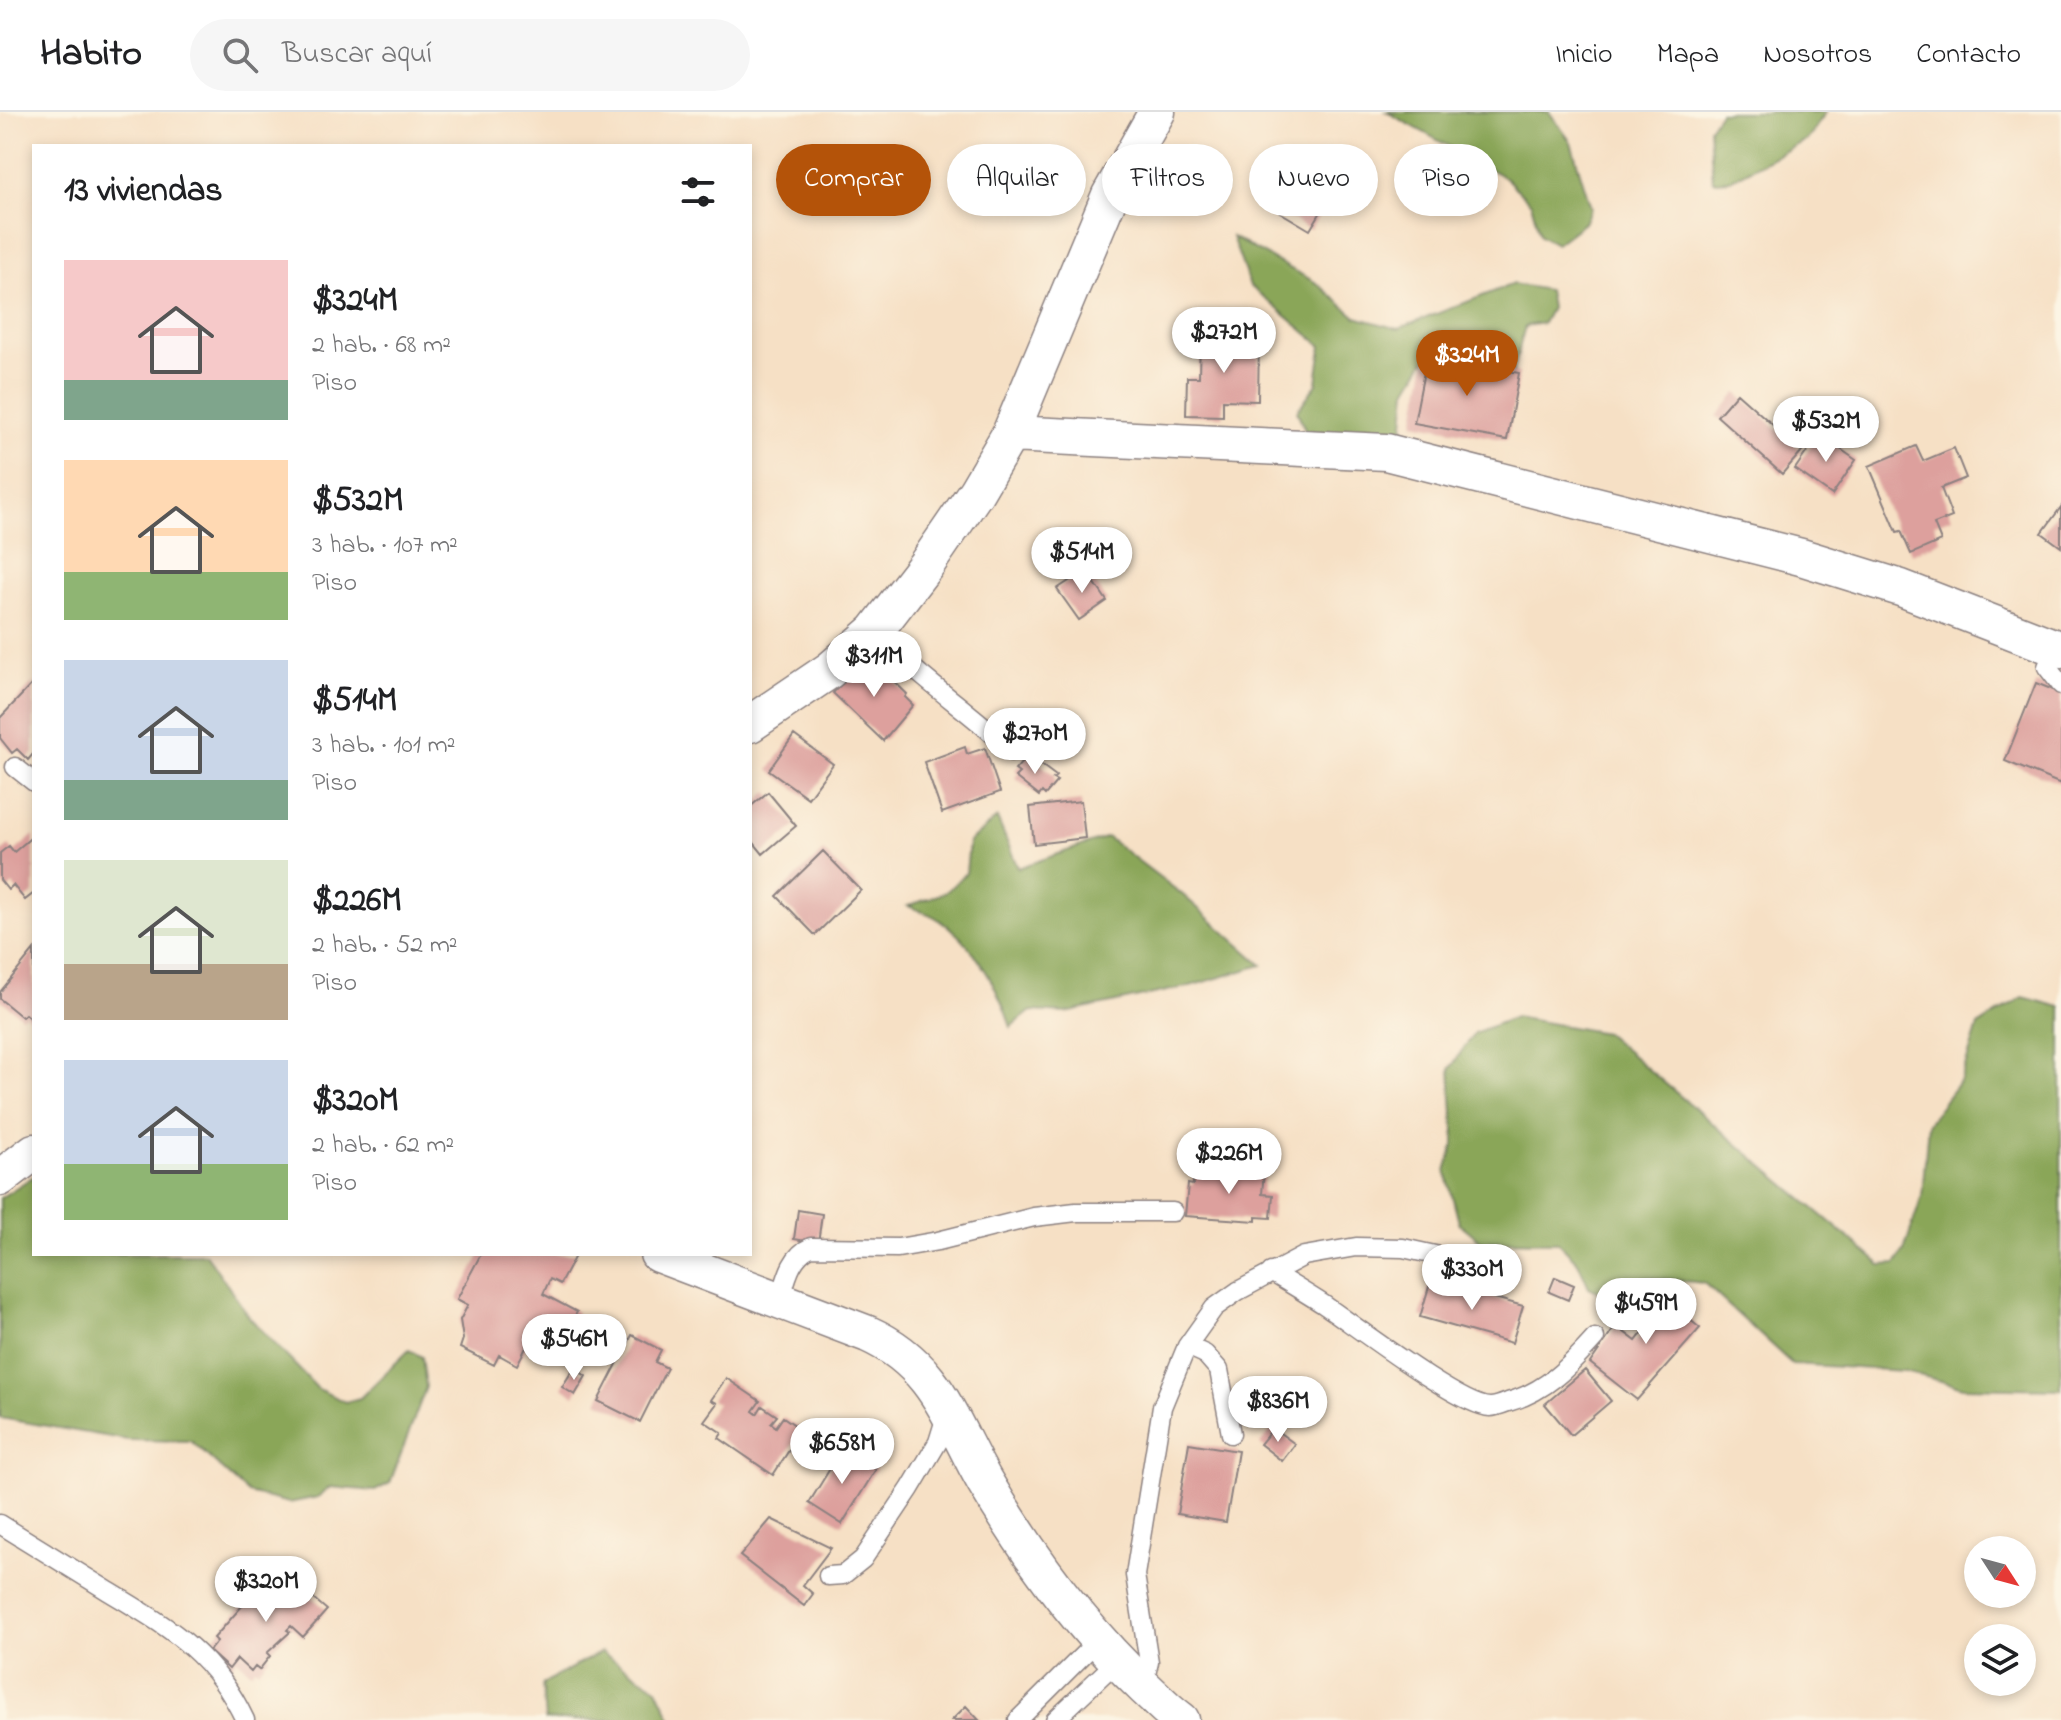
<!DOCTYPE html>
<html lang="es">
<meta charset="utf-8">
<style>
body{margin:0;font-family:"Indie Flower",sans-serif;background:#f6f6f6;color:#202124;height:100vh;display:flex;flex-direction:column;font-size:30px;white-space:nowrap}
*{box-sizing:border-box;margin:0}
p{font-size:26px;color:#757577}
.icon{flex:none;width:44px;height:44px;fill:none;stroke:currentColor;stroke-width:2;stroke-linecap:round;stroke-linejoin:round}
.map{position:relative;flex:1;overflow:hidden}
.panel{position:absolute;left:32px;top:32px;width:720px;height:1112px;display:flex;flex-direction:column;background:#fff;border-radius:0px;box-shadow:0 4px 12px #0003}
.panel>*{flex:none}
.guide{position:absolute;left:776px;top:32px;width:760px;height:72px;display:flex;gap:16px}
.needle{width:52px;rotate:126deg}
.buttons{position:absolute;left:1964px;top:1424px;display:grid;gap:16px}
.buttons a{display:grid;place-items:center;width:72px;height:72px;border-radius:50%;background:#fff;box-shadow:0 4px 12px #0003;font-size:40px}
.price{position:absolute;translate:-50% -68px;padding:0 18px;border-radius:28px;background:#fff;color:#222;font-size:26px;line-height:52px;filter:drop-shadow(0 2px 4px #0008)}
.price::after{content:'';position:absolute;left:50%;top:48px;width:24px;height:18px;margin-left:-12px;background:inherit;clip-path:polygon(0 0,100% 0,50% 100%)}
.price.current{background:#b45309;color:#fff}
ul{padding:0;list-style:none}
li{display:flex;align-items:center;gap:24px;height:200px;padding:0 32px}
li span{display:grid;place-items:center;flex:none;width:224px;height:160px;border-radius:0px;color:#555}
li>.icon{margin-inline-start:auto}
span .icon{width:96px;height:96px;fill:#fffc;stroke-width:1}
li b{font-size:34px}
h2{display:flex;justify-content:space-between;align-items:center;height:96px;padding:0 32px;font-size:34px}
.pill{padding:0 28px;border-radius:36px;background:#fff;box-shadow:0 4px 12px #0003;font-size:28px;line-height:72px}
.pill.current{background:#b45309;color:#fff}
header{display:flex;align-items:center;gap:48px;box-sizing:border-box;height:112px;padding:0 40px;background:#fff;border-bottom:2px solid #e0e0e0}
header strong{font-size:38px}
nav{display:flex;gap:44px;margin-inline-start:auto;font-size:28px}
.search{width:560px;height:72px;background:#f6f6f6;display:flex;align-items:center;gap:20px;box-sizing:border-box;padding:0 28px;border-radius:44px;color:#757577;font-size:30px}
.map>svg:first-child{display:block}
.forest{fill:#8aa659;stroke:#56644a;stroke-width:2}
.building{fill:#dda09d}
.lines{fill:none;stroke-linecap:round;stroke-linejoin:round}
.lane-casing{stroke:#8c8180;stroke-width:21}
.street-casing{stroke:#8c8180;stroke-width:39}
.lane{stroke:#fff;stroke-width:18}
.street{stroke:#fff;stroke-width:36}
</style>
<header>
<strong>Habito</strong>
<div class="search"><svg class="icon" aria-label="search" viewBox="0 0 24 24"><circle cx="10" cy="10" r="6"/><path d="M15 15l6 6"/></svg>Buscar aquí</div>
<nav><a>Inicio</a><a>Mapa</a><a>Nosotros</a><a>Contacto</a></nav>
</header>
<div class="map">
<svg width="2061" height="1608" viewBox="0 0 2061 1608">
<rect width="100%" height="100%" fill="#fcf5e5"/>
<filter id="ink" filterUnits="userSpaceOnUse"><feTurbulence type="fractalNoise" baseFrequency=".0125" numOctaves="2"/><feDisplacementMap in="SourceGraphic" scale="16" xChannelSelector="R" yChannelSelector="G"/><feConvolveMatrix kernelMatrix="1 2 1 2 8 2 1 2 1" color-interpolation-filters="sRGB"/></filter>
<filter id="wash" filterUnits="userSpaceOnUse"><feTurbulence type="fractalNoise" baseFrequency=".006" numOctaves="4" result="noise"/><feDisplacementMap in="SourceGraphic" scale="32" xChannelSelector="R" yChannelSelector="G"/><feGaussianBlur stdDeviation="1.8" result="paint"/><feColorMatrix in="noise" values="0 0 0 0 0 0 0 0 0 0 0 0 0 0 0 0 0 1.4 0 .05"/><feComposite in="paint" operator="in"/></filter>
<g filter="url(#wash)">
<rect width="100%" height="100%" fill="#f6e0c5"/>
<path class="forest" d="M1387,0H1549L1571,30L1591,96L1584,111L1556,132L1540,123L1531,91L1506,66Z
M1720,0H1826L1808,27L1730,68L1713,69L1709,16Z
M1232,125L1317,171L1356,205L1398,217L1513,172L1548,178L1551,196L1543,211L1525,214L1513,260L1459,233L1427,245L1407,278L1403,323L1306,320L1297,299L1317,271L1322,234L1250,174Z
M997,706L1018,756L1107,725L1183,783L1262,853L1190,874L1066,901L1031,899L1011,915C997,874 975,831 938,807C929,801 918,798 908,794L946,780L966,761L969,730Z
M2023,885L2061,895V1277L1963,1275L1904,1259L1792,1252L1704,1171L1644,1165L1603,1182L1589,1175L1578,1150L1558,1130L1481,1129L1459,1111L1446,1059L1455,1030L1450,957L1474,921L1515,905L1605,921L1881,1153L1896,1152L1904,1139L1922,1084L1928,1011L1961,967L1978,914Z
M34,1064V1142H206L250,1206L318,1277L345,1290L360,1286L409,1238L422,1245L426,1275L390,1371L375,1379L330,1375L318,1385L289,1391L248,1381L191,1329L128,1328L0,1306V1086Z
M601,1540L657,1576L672,1608H545L542,1572Z"/>
<g id="blocks">
<path class="building" d="M1298,45L1339,70L1310,118L1268,93Z
M1200,225L1259,227L1258,289L1223,288V304L1186,303L1187,265H1199Z
M1427,244L1519,261L1507,328L1414,311Z
M1737,281L1802,339L1782,362L1717,304Z
M1819,322L1856,348L1832,383L1795,357Z
M1916,334L1923,349L1954,336L1966,366L1941,376L1952,405L1934,412L1941,429L1911,442L1901,419L1897,420L1869,354Z
M2061,395V435L2042,421Z
M1086,458L1107,489L1079,508L1057,477Z
M863,549L877,561L881,557L907,582L905,585L913,593L883,629L833,581Z
M34,570V641L28,648L17,637L12,641L0,626V606Z
M2036,571L2061,581V672L2005,649Z
M794,623L833,652L808,686L769,658Z
M965,635L967,642L985,636L1000,680L942,701L924,650Z
M1028,643L1056,664L1053,667L1057,669L1045,683L1042,680L1039,684L1015,665L1019,661L1015,658Z
M768,680L796,714L763,742L750,726V695Z
M1081,689L1085,726L1034,732L1030,695Z
M34,723V781L25,788L13,773L8,778L0,768V741L9,734L14,740Z
M823,739L861,778L815,823L777,784Z
M34,838V910L25,902L22,905L0,887V880Z
M1215,1056L1264,1059L1262,1082L1273,1083L1271,1106L1256,1105V1109L1185,1104L1188,1072L1193,1073V1061L1214,1062Z
M798,1098L822,1102L818,1131L794,1127Z
M481,1142H576L560,1172L550,1167L543,1182L577,1200L563,1227L532,1211L526,1223L531,1226L517,1253L499,1243L494,1253L460,1236L463,1227L460,1208L468,1193L457,1187Z
M1555,1165L1574,1173L1568,1188L1549,1180Z
M1431,1168L1523,1194L1512,1231L1420,1205Z
M1661,1175L1673,1191L1672,1193L1700,1216L1637,1288L1590,1251L1616,1214L1636,1229L1651,1210L1638,1196Z
M632,1223L661,1238L655,1250L667,1256L640,1310L598,1289Z
M574,1256L586,1264L575,1283L562,1275Z
M1585,1258L1611,1289L1571,1323L1545,1292Z
M726,1266L760,1289L753,1299L757,1302L762,1294L777,1304L771,1311L776,1315L783,1305L802,1318L773,1363L719,1326L722,1321L704,1309L717,1291L711,1288Z
M1273,1316L1295,1332L1282,1349L1260,1332Z
M1189,1331L1238,1339L1226,1410L1177,1402Z
M842,1337L876,1357L842,1412L809,1391Z
M771,1407L831,1436L803,1473L813,1482L804,1494L740,1444Z
M284,1461L327,1498L303,1525L291,1514L287,1518L290,1520L267,1541L270,1544L259,1558L255,1555L251,1560L237,1547L229,1557L209,1539L217,1529L214,1526L256,1478L263,1484Z
M966,1594L979,1608H952Z"/>
</g>
</g>
<g filter="url(#ink)">
<use href="#blocks" fill-opacity="0" stroke="#8c8180" stroke-width="2"/>
<g class="lines">
<defs>
<path id="lane" d="M875,519C916,565 969,598 1013,640
M2055,537L2047,555L2061,573
M15,655L34,670
M1271,1160C1289,1171 1306,1181 1323,1192C1353,1212 1461,1295 1490,1295C1495,1295 1503,1292 1508,1290C1545,1280 1570,1254 1595,1226
M780,1189C786,1169 790,1144 811,1135L898,1136L938,1129L1034,1105L1076,1100H1173
M1187,1234L1205,1242L1219,1258L1231,1322
M0,1412C35,1434 70,1455 105,1477C167,1515 212,1538 245,1608
M828,1464L843,1463L863,1447L910,1377L938,1330L947,1301
M1143,1574L1149,1550L1135,1463L1162,1295L1187,1234L1214,1196L1238,1179L1304,1144L1356,1135L1403,1136L1444,1145L1469,1155
M1018,1608L1098,1528
M1055,1608L1117,1549"/>
<path id="street" d="M1010,322L1386,340L1801,445L1901,476L2061,538
M750,612L830,558L875,519L926,453L976,380L1010,322L1110,83L1157,0
M0,1066L34,1040
M658,1142L868,1222C937,1253 950,1309 985,1370C1030,1446 1081,1516 1145,1576C1157,1587 1168,1599 1181,1608"/>
</defs>
<use href="#lane" class="lane-casing"/>
<use href="#street" class="street-casing"/>
<use href="#lane" class="lane"/>
<use href="#street" class="street"/>
</g>
</g>
</svg>
<div class="buttons">
<a><svg class="needle" viewBox="-14 -14 28 28"><path d="M0-13l5 13h-10z" fill="#e53935"/><path d="M0 13l5-13h-10z" fill="#757577"/></svg></a>
<a><svg class="icon" aria-label="layers" viewBox="0 0 24 24"><path d="M12 4l9 5-9 5-9-5zM3 14l9 5 9-5"/></svg></a>
</div>
<b class="price" style="left:1224px;top:263px">$272M</b>
<b class="price current" style="left:1467px;top:286px">$324M</b>
<b class="price" style="left:1826px;top:352px">$532M</b>
<b class="price" style="left:1082px;top:483px">$514M</b>
<b class="price" style="left:874px;top:587px">$311M</b>
<b class="price" style="left:1035px;top:664px">$270M</b>
<b class="price" style="left:1229px;top:1084px">$226M</b>
<b class="price" style="left:1472px;top:1200px">$330M</b>
<b class="price" style="left:1646px;top:1234px">$459M</b>
<b class="price" style="left:574px;top:1270px">$546M</b>
<b class="price" style="left:1278px;top:1332px">$836M</b>
<b class="price" style="left:842px;top:1374px">$658M</b>
<b class="price" style="left:266px;top:1512px">$320M</b>
<div class="guide">
<a class="pill current">Comprar</a>
<a class="pill">Alquilar</a>
<a class="pill">Filtros</a>
<a class="pill">Nuevo</a>
<a class="pill">Piso</a>
</div>
<section class="panel">
<h2>13 viviendas<svg class="icon" aria-label="filters" viewBox="0 0 24 24"><path d="M4 7h16M4 17h16"/><circle cx="9" cy="7" r="2"/><circle cx="15" cy="17" r="2"/></svg></h2>
<ul>
<li><span style="background:linear-gradient(#f6c9c9 75%,#7fa58c 0)"><svg class="icon" aria-label="home" viewBox="0 0 24 24"><path d="M3 11l9-7 9 7M6 9v11h12V9"/></svg></span><div><b>$324M</b><p>2 hab. · 68 m²</p><p>Piso</p></div></li>
<li><span style="background:linear-gradient(#ffd9b3 70%,#8fb573 0)"><svg class="icon" aria-label="home" viewBox="0 0 24 24"><path d="M3 11l9-7 9 7M6 9v11h12V9"/></svg></span><div><b>$532M</b><p>3 hab. · 107 m²</p><p>Piso</p></div></li>
<li><span style="background:linear-gradient(#c9d6e8 75%,#7fa58c 0)"><svg class="icon" aria-label="home" viewBox="0 0 24 24"><path d="M3 11l9-7 9 7M6 9v11h12V9"/></svg></span><div><b>$514M</b><p>3 hab. · 101 m²</p><p>Piso</p></div></li>
<li><span style="background:linear-gradient(#dfe7d0 65%,#b9a48a 0)"><svg class="icon" aria-label="home" viewBox="0 0 24 24"><path d="M3 11l9-7 9 7M6 9v11h12V9"/></svg></span><div><b>$226M</b><p>2 hab. · 52 m²</p><p>Piso</p></div></li>
<li><span style="background:linear-gradient(#c9d6e8 65%,#8fb573 0)"><svg class="icon" aria-label="home" viewBox="0 0 24 24"><path d="M3 11l9-7 9 7M6 9v11h12V9"/></svg></span><div><b>$320M</b><p>2 hab. · 62 m²</p><p>Piso</p></div></li>
</ul>
</section>
</div>
